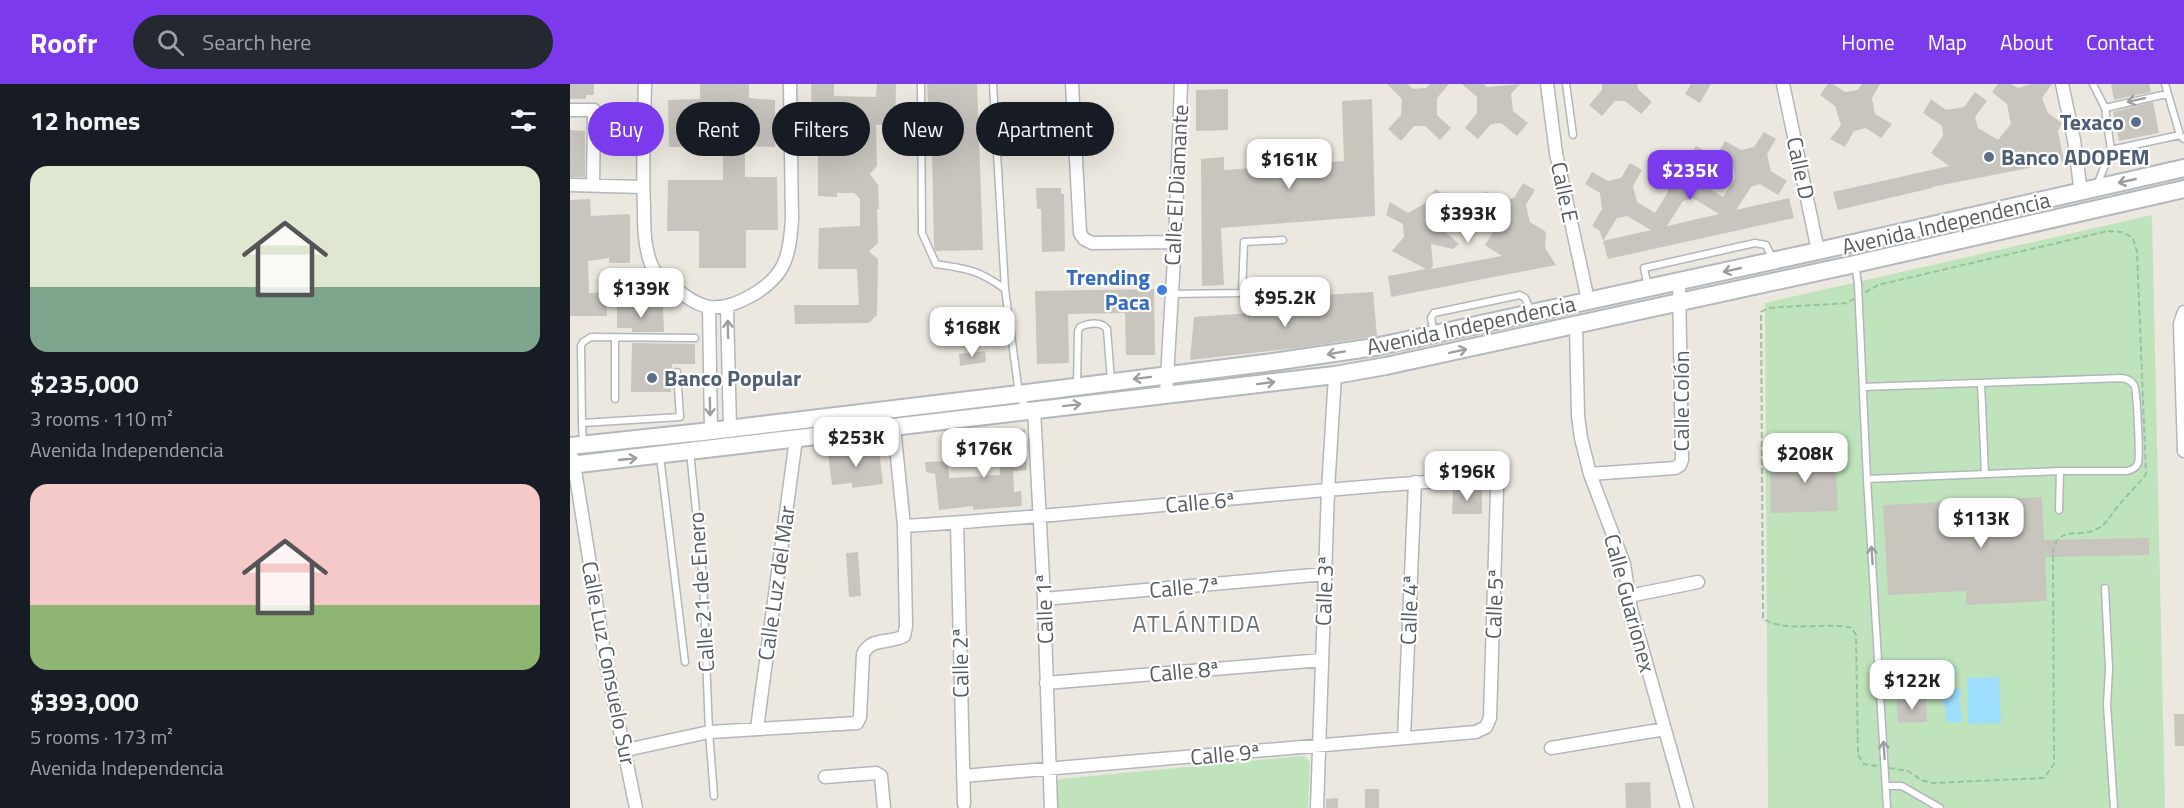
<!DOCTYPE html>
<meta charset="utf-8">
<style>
body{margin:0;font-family:"Titillium Web",sans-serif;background:#242831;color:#f1f3f6;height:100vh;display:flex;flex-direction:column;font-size:22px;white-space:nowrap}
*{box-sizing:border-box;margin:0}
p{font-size:20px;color:#9ea1a6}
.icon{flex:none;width:33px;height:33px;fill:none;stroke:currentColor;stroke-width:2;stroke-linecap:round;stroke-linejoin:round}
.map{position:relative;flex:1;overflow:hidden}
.side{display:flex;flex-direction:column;background:#171b24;width:570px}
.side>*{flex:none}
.banner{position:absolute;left:18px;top:18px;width:570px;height:54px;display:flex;gap:12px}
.price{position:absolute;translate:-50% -51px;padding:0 14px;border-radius:12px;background:#fff;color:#222;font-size:20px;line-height:39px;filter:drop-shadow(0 2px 3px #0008)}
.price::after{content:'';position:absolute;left:50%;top:36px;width:18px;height:14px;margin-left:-9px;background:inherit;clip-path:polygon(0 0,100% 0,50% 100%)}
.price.active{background:#7c3aed;color:#fff}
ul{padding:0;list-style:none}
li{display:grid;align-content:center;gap:12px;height:318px;padding:0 30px}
li span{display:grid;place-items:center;height:186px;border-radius:18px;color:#555}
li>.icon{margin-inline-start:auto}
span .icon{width:108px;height:108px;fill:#fffc;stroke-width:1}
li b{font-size:26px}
h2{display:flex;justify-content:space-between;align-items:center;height:72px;padding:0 30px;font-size:26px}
.chip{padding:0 21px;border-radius:27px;background:#171b24;box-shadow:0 6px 24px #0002;font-size:21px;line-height:54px}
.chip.active{background:#7c3aed;color:#fff}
header{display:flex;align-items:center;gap:36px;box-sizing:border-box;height:84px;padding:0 30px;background:#7c3aed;color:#fff}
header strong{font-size:28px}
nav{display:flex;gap:33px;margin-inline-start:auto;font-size:21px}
.search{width:420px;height:54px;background:#242831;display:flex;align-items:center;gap:15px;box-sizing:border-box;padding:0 21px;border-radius:33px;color:#9ea1a6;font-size:22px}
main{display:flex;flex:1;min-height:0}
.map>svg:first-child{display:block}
.green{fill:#bfe4bb}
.water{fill:#9dddfe}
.building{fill:#c8c5bf;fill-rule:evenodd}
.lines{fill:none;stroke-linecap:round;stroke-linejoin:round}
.service-casing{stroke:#b2b7bb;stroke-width:9}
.minor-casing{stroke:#b2b7bb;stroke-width:15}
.secondary-casing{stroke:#b3b8bd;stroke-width:20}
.path{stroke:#95c49d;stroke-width:2;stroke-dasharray:6 3;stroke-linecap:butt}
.service{stroke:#fff;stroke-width:6}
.minor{stroke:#fff;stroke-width:12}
.secondary{stroke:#fff;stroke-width:16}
.oneway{stroke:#9b9ea0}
.service-dot{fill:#5c6f8a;stroke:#fff;stroke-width:2}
.shop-dot{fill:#3f7fe0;stroke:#fff;stroke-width:2}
.labels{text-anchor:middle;stroke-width:4.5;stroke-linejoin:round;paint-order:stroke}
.service-label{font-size:22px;font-weight:bold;fill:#4e5e75;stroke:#fff;text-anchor:start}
.street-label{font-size:22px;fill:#585d61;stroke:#fff}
.shop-label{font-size:22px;font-weight:bold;fill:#366cbe;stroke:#fff;text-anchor:end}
.neighbourhood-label{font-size:24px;letter-spacing:1.5px;fill:#696f73;stroke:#fff}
</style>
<header>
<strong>Roofr</strong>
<div class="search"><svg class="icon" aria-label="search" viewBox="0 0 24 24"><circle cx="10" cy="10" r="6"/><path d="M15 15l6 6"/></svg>Search here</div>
<nav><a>Home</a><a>Map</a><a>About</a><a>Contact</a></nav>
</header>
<main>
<section class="side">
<h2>12 homes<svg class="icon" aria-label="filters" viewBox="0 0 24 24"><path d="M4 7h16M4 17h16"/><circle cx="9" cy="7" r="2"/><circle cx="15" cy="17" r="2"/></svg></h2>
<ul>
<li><span style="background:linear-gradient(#dfe7d0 65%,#7fa58c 0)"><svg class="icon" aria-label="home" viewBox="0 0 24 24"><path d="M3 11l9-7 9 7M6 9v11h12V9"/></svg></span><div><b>$235,000</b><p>3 rooms · 110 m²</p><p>Avenida Independencia</p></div></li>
<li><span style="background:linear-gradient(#f6c9c9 65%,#8fb573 0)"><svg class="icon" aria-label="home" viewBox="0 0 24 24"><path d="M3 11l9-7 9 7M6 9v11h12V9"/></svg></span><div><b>$393,000</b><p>5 rooms · 173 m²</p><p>Avenida Independencia</p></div></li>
</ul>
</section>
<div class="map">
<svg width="1614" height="724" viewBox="0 0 1614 724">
<rect width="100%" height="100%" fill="#ece8df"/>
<path class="green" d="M1582,131L1595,724H1198L1195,219Z
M730,672L736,673L740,678L738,724H484L483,701L491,695Z"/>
<path class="water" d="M1377,579L1383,580L1386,584V592L1379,598L1382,605L1388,604L1393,610L1389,612L1392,637L1388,639L1376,637V623L1371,617L1372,612L1377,611L1378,608L1375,603L1361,600L1362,597L1360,595L1365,590L1359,583L1364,580Z
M1429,593L1431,639L1398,640L1397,594Z"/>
<path class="building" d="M0,0H24V11H16V15H0Z
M130,0H179V14L205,16V63L175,62V93H207L208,146H176V184H129V147H97L98,96H153V63H99L98,16L130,15Z
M241,0H264V12L306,13L307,0H326L325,41H306L307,82L300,90L308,101L309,125H307L308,159L299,167L308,175L307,231L299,239L225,240L224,221H289L287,185H248L249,144L290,142V115L284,109H267V113L248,112V67H267V69L287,67V36L242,37Z
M357,0H407L413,166L366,167L364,164L361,20H358Z
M817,0H838L843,5L856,4L860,0H879L867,14V31L881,44L870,56L855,42H844L831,57L818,45L831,31L832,15Z
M892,0H914L917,3L950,0L941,10L943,27L958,39L947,52L931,39L921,40L908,55L895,44L907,29V13Z
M1032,0H1067L1068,5L1082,18L1071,30L1055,17H1045L1032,32L1019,21L1032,6Z
M1121,0H1141L1130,19L1115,10Z
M1258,0H1263L1275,8L1288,6L1292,0H1310L1302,14L1305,30L1322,40L1311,54L1296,44L1284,47L1275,63L1260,55L1271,41L1265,22L1250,11Z
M1428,0H1441L1448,4L1461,0H1482L1472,14L1478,29L1492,39L1488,47L1494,77L1362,103V104L1268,126L1263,108L1379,82L1361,69L1373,52L1372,42L1353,29L1361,15L1376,26L1394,23L1405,8L1417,17L1405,33L1408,44L1428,56L1441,40L1437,20L1422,8Z
M1541,0H1579L1581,8L1544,16Z
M658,5V46L626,47V6Z
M802,15L805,132L651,144L654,201L632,202L631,75L654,73V86L774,77L772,17Z
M1583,18L1589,49L1549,57L1543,28Z
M483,38L484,43H487L488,59L470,60L468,56H460V39Z
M0,46L15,47V93H0Z
M1194,48L1206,55L1197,70L1201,87L1217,97L1208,111L1190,100L1181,103L1166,126L1219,114L1224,134L1038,175L1033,157L1081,146L1057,132L1047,134L1033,157L1030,147L1022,142L1032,125L1030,109L1015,100L1022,88L1038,97L1051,94L1060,79L1072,86L1063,102L1067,118L1085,129L1098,108L1096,92L1081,82L1088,70L1104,80L1117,77L1126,62L1138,69L1129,84L1133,101L1153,113L1165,94L1163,78L1148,69L1155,57L1171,66L1184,63ZM1123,114L1149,130L1097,142L1113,117Z
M953,99L965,106L956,121L960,138L976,148L975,164L986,181L821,213L818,192L856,185L822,167L834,153L833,140L816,131L820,118L838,129L854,120L866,105L880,116L865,139L889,160L883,165L861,160L863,182L861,185L932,172L915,161L925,145L923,129L908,119L915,107L931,117L944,114Z
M466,104H491V110H494L495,167L472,168L471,125H467Z
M20,115L21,132L60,130V179H39V174L18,177L19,209L36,208L37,232H0V116Z
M584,205L585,271H556L555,229L498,230L499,279L467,280L465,207Z
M803,208L807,252L727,264L620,276L624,233L752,224V211Z
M47,223H93L94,248H62V244H47Z
M62,259L125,260V280H102L101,308H61Z
M415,267L416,278L390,282L389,270Z
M455,345L457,386L443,387L444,408L451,407L452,422L403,426V422L369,426L365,390L356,388L355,378L378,377L379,394L430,391L428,347Z
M276,363L277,370L309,366L313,400L282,404V399L262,401L258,370L267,369V364Z
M1259,365L1260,383H1266L1268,427L1201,429L1200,385L1219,384L1218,366Z
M883,406H912V430H882Z
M1472,413L1474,456L1579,454V471L1475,473L1477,517L1396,521V507L1318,511L1313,421Z
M288,468L291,512L279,513L276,469Z
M1356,614L1357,638L1328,639L1327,616Z
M1604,630H1614V662H1605Z
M1080,698L1081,724H1056L1055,699Z
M795,705H809V724H795Z
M768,714V724H756V715Z"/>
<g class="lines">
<defs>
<path id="service" d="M351,0L352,149L366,180C399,185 408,186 435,205
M423,0L435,205L449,310L452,318L460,324
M996,0L1003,51
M1523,0L1535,24L1541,66L1527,101
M1595,0L1610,51L1614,55
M1535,24L1592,11H1597
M1541,66L1610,51
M1285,180L1288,200L1297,395L1317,724
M1078,203L1074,184L1185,159L1196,161L1203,176
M601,210L672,209L674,158L713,156
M864,250L861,234L864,229L950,211L955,214L961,227
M1411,299L1415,390
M507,302L508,247L510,243C519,239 531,237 537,245L541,297
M1293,303L1552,294C1557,295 1561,296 1564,301C1567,305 1570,373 1568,379C1566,384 1562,386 1557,387H1490L1297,395
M45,315V253
M12,339L11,262L13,258L21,253L125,254
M13,360L12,339L110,333L107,288
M120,368L133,495L139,648L144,712
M90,372L115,578
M1489,426L1490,387
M1535,504L1539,585L1537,621L1544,724
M1316,702H1332L1370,724"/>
<path id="minor" d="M75,0C74,41 72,82 74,123C74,141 74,160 80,177C84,191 96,198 107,206C117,213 127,221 139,223C164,226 204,203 214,179C220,166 221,149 222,135L220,0
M502,0L510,149L514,155L522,159L605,158
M977,0L986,69L1018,216
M1213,0L1248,167
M1492,0L1504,56L1511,109
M0,26H24L23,102
M0,101L73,103
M139,223L141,347
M157,223L160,345
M1614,228L1610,240L1614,367
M1006,241L1008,332L1011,354L1020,390L1054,480L1061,525L1117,724
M596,310L605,158L611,0
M464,326L474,515L481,724
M3,374L35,574L66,724
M1020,390L1105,384L1110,381L1112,376L1109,198
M387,439L394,720
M334,442C528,431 722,405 917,394L925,397L927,406L920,634L916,643L906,648L393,692
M1059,512L1128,498
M474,515L755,490
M476,599L752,576
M187,644L226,355
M834,654L845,398
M981,664L1095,645
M56,666L139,648L287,639L290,633L293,570C301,553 319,560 334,552L336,542L334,442L324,343
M255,693L306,689L311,692L314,724
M747,724L758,406L765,291"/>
<path id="secondary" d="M0,362L141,347L449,310L703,278L805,263L1248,167L1614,84
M0,381L765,291L816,282L1285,180L1614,105"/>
</defs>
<use href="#service" class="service-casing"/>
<use href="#minor" class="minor-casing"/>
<use href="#secondary" class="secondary-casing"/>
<path class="path" d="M1538,147L1552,148L1563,154L1567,168L1576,390C1567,402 1557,411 1548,422C1540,431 1537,441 1525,446C1507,454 1490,441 1483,466L1484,680L1474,694L1363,699L1351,696L1338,687L1294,680L1288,671L1286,551L1282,544C1257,537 1212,550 1193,534L1191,228L1198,224L1277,219L1308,201Z"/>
<use href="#service" class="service"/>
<use href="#minor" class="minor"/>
<use href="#secondary" class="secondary"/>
</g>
<defs><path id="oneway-shaft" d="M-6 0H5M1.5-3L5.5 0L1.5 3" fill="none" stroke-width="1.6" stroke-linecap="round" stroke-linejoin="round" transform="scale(1.5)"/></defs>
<g class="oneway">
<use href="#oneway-shaft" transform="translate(1566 16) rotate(168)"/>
<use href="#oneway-shaft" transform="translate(1557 97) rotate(167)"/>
<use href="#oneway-shaft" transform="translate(1162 186) rotate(167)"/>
<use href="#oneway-shaft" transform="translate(158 245) rotate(-91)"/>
<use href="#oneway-shaft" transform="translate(888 267) rotate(-12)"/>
<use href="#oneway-shaft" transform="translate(766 269) rotate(170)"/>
<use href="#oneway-shaft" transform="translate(572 294) rotate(173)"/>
<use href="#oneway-shaft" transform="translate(696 299) rotate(-7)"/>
<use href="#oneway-shaft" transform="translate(502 321) rotate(-7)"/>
<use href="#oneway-shaft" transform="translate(140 323) rotate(89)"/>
<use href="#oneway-shaft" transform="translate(58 375) rotate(-6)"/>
<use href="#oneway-shaft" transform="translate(1302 471) rotate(-94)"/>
<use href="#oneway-shaft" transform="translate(1314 666) rotate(-94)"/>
</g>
<g class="service-dot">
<circle cx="1566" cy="38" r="6"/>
<circle cx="1419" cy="73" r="6"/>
<circle cx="82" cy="294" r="6"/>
</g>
<circle class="shop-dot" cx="592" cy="206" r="6"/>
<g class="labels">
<g class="service-label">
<text x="1554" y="46" text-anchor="end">Texaco</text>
<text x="1431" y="81">Banco ADOPEM</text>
<text x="94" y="302">Banco Popular</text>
</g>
<g class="street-label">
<text transform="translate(1231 84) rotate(78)" y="8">Calle D</text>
<text transform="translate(606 101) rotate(-87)" y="8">Calle El Diamante</text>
<text transform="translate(995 108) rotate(78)" y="8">Calle E</text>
<text transform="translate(1376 139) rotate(-13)" y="8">Avenida Independencia</text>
<text transform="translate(901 241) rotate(-12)" y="8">Avenida Independencia</text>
<text transform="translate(1111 317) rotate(-90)" y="8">Calle Colón</text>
<text transform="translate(630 418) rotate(-5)" y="8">Calle 6ª</text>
<text transform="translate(206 499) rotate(-82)" y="8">Calle Luz del Mar</text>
<text transform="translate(614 503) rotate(-5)" y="8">Calle 7ª</text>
<text transform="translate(754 507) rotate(-88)" y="8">Calle 3ª</text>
<text transform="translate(131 508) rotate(-94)" y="8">Calle 21 de Enero</text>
<text transform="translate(1060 519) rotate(75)" y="8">Calle Guarionex</text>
<text transform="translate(924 520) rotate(-88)" y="8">Calle 5ª</text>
<text transform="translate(474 525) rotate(-92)" y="8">Calle 1ª</text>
<text transform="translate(839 526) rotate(-88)" y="8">Calle 4ª</text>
<text transform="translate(39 579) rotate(79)" y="8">Calle Luz Consuelo Sur</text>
<text transform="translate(390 579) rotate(-91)" y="8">Calle 2ª</text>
<text transform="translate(614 587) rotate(-5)" y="8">Calle 8ª</text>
<text transform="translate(655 670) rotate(-5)" y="8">Calle 9ª</text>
</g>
<g class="shop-label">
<text x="580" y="201">Trending<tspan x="580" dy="25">Paca</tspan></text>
</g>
<g class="neighbourhood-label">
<text x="627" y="548">ATLÁNTIDA</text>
</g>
</g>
</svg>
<b class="price" style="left:719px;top:106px">$161K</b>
<b class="price active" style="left:1120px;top:117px">$235K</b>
<b class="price" style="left:898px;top:160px">$393K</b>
<b class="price" style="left:71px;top:235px">$139K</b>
<b class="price" style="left:715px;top:244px">$95.2K</b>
<b class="price" style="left:402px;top:274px">$168K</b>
<b class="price" style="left:286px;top:384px">$253K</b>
<b class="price" style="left:414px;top:395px">$176K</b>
<b class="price" style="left:1235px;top:400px">$208K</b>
<b class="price" style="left:897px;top:418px">$196K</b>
<b class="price" style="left:1411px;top:465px">$113K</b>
<b class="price" style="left:1342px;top:627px">$122K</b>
<div class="banner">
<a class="chip active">Buy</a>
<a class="chip">Rent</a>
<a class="chip">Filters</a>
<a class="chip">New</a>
<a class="chip">Apartment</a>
</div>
</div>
</main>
